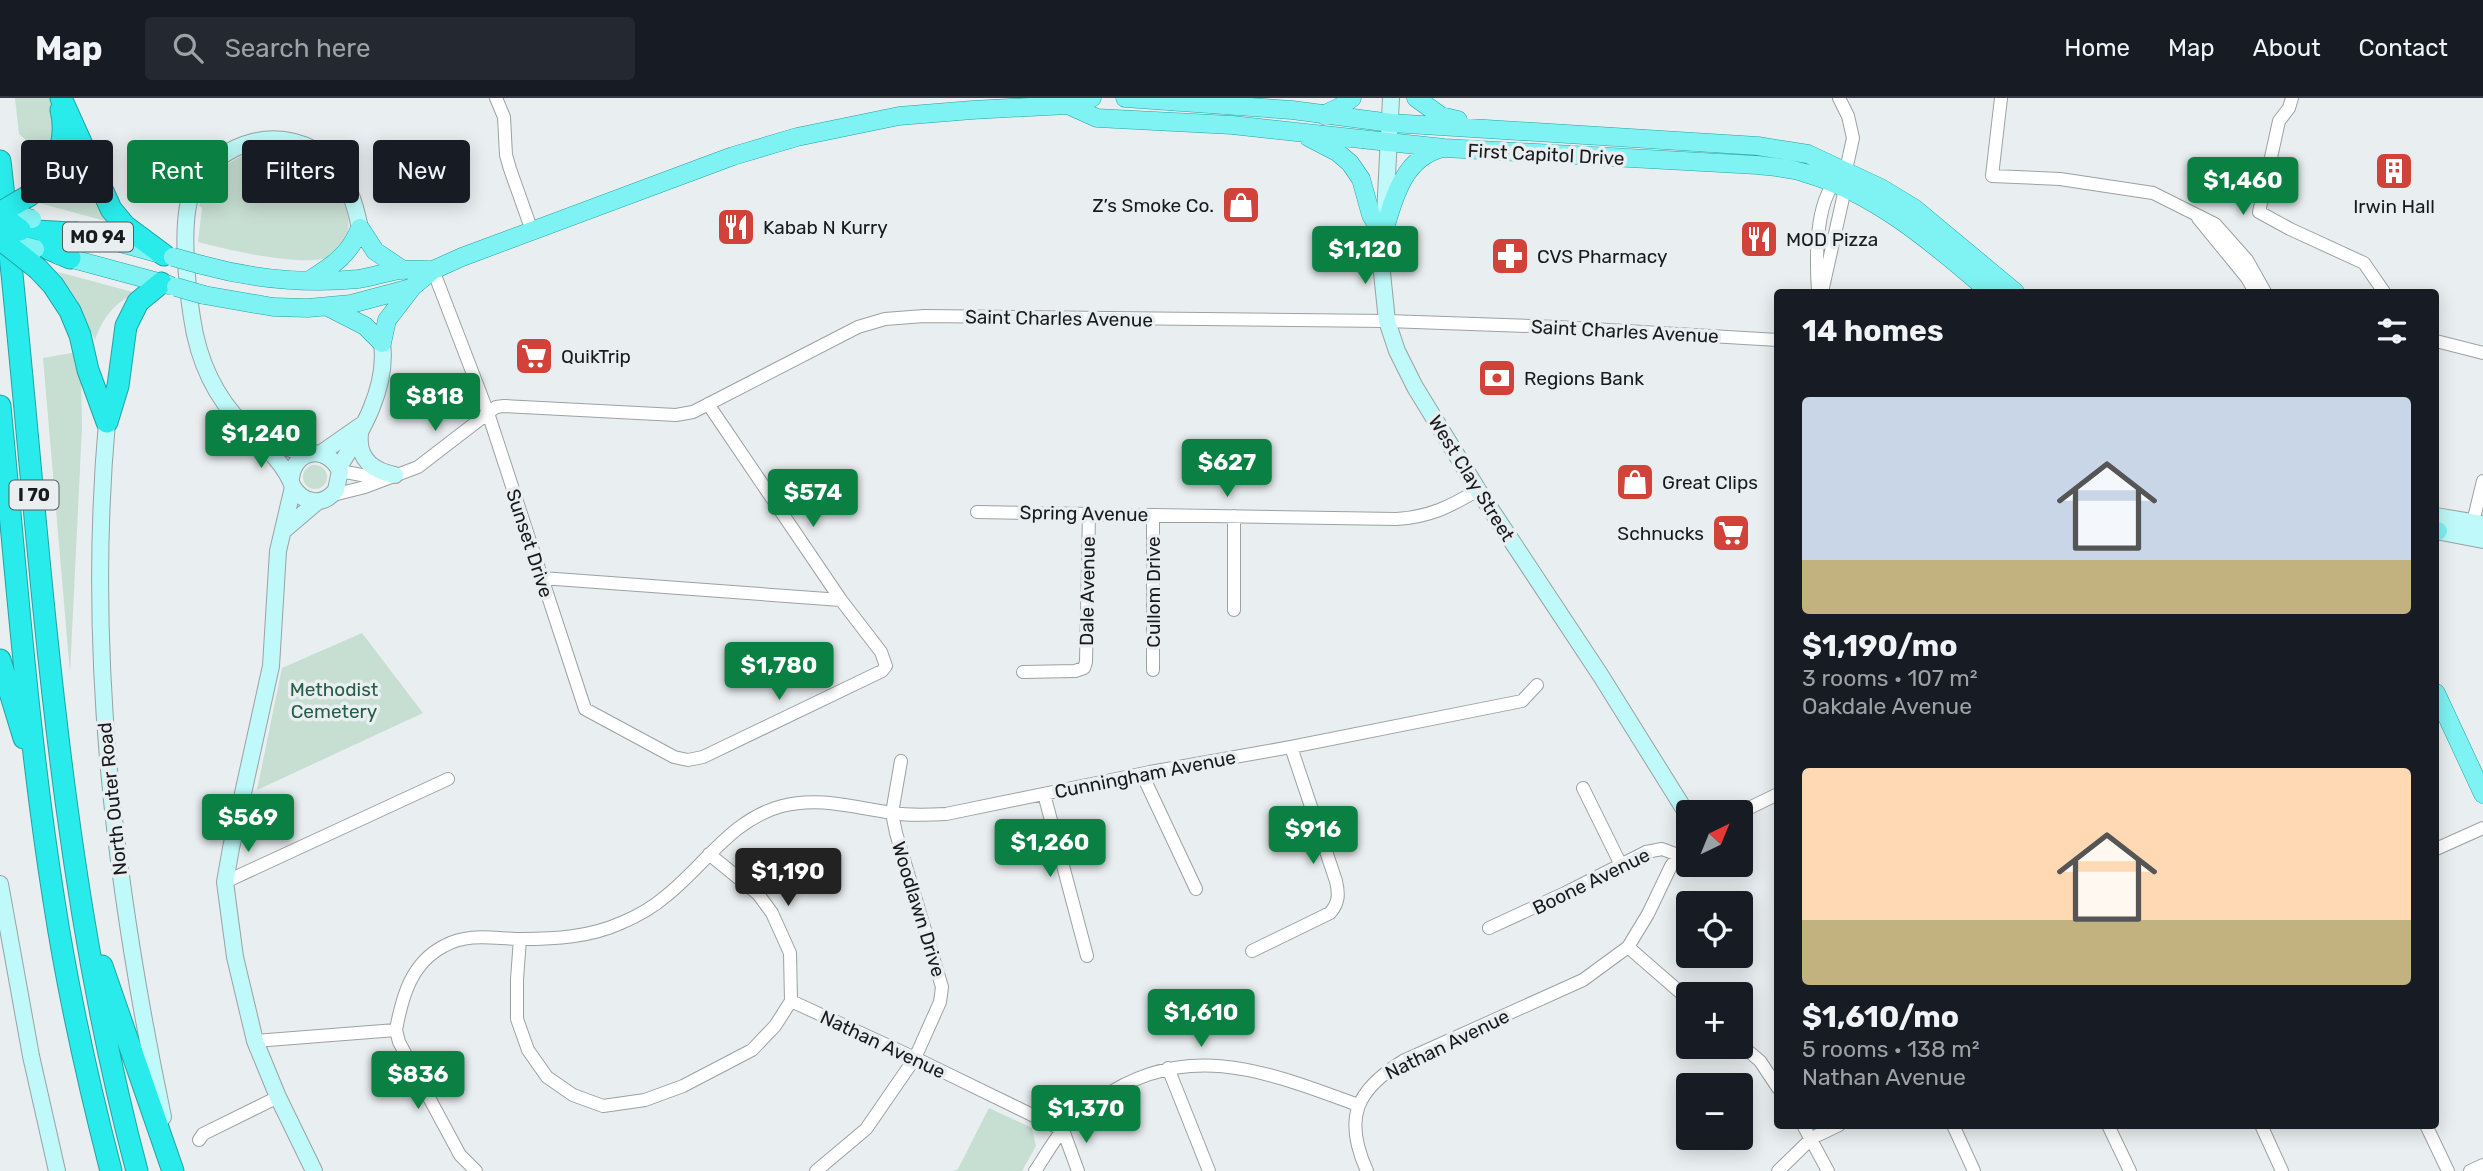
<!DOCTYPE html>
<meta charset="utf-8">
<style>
body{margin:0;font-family:Rubik,sans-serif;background:#242831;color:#f1f3f6;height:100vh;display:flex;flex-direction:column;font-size:26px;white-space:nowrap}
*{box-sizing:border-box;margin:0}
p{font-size:23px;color:#9ea1a6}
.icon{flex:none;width:38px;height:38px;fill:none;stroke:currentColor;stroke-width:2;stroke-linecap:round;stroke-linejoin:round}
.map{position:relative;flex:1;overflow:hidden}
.panel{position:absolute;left:1774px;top:191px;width:665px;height:840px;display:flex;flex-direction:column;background:#171b24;border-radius:7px;box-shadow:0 4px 18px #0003}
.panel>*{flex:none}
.banner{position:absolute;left:21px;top:42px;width:665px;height:63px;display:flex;gap:14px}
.needle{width:46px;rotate:43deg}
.fabs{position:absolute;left:1676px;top:702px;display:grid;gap:14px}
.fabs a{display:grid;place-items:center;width:77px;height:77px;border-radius:7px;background:#171b24;box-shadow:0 4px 18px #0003;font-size:35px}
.price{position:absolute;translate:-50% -60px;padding:0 16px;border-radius:7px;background:#0b8043;color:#fff;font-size:23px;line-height:46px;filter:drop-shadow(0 2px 4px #0008)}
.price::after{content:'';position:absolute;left:50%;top:42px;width:21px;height:16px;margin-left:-10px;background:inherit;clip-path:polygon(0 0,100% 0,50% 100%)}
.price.current{background:#222;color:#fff}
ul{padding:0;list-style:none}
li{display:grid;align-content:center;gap:14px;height:371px;padding:0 28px}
li span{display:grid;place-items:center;height:217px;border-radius:7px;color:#555}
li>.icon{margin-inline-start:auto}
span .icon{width:126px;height:126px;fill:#fffc;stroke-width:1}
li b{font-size:30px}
h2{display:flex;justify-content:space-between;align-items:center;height:84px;padding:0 28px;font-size:30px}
.chip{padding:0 24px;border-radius:7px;background:#171b24;box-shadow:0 4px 18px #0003;font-size:24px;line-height:63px}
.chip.current{background:#0b8043;color:#fff}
header{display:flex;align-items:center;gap:42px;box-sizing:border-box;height:98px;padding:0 35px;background:#171b24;border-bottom:2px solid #363941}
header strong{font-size:33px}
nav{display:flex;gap:38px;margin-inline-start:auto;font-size:24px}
.search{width:490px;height:63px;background:#242831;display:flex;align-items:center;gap:18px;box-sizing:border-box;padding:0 24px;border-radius:7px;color:#9ea1a6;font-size:26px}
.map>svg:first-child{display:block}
.green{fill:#c7ded2}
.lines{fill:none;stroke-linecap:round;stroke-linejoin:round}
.street-casing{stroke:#9ca1a3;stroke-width:14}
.secondary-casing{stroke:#9ca1a3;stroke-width:18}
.primary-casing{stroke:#23a2a2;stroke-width:19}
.highway-casing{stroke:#23a2a2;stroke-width:23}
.street{stroke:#fff;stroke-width:12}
.secondary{stroke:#bff9f9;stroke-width:16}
.primary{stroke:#7ff3f3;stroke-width:18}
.highway{stroke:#29ebeb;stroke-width:21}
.primary-bridge-casing{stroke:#23a2a2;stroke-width:19;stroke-linecap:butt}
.highway-bridge-casing{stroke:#23a2a2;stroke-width:23;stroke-linecap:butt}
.primary-bridge{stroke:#7ff3f3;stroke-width:18}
.highway-bridge{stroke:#29ebeb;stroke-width:21}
.labels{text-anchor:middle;stroke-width:7;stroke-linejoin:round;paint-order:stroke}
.shield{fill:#e9eef0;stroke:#575a5b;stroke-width:2}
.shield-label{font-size:18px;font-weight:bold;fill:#181a1b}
.street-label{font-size:19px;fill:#181a1b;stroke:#e9eef0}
.poi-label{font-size:19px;fill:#181a1b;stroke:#e9eef0;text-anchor:start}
.park-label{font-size:19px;fill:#265d46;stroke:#e9eef0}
</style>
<header>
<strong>Map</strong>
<div class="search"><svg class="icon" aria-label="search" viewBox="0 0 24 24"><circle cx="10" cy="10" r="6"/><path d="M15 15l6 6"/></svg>Search here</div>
<nav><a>Home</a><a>Map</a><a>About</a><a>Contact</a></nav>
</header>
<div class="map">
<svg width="2483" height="1073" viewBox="0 0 2483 1073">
<rect width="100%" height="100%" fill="#e9eef0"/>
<path class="green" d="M15,0H50C57,21 54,40 47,60L19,36Z
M73,44L109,124L39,105C56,86 67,69 73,44Z
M267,51C284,51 299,54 313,64C339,82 368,136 331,158C308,171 224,151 198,144L202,110L199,108C210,75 232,56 267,51Z
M58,174L133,194L134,196C112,207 103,220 95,242L77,202Z
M77,254L81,275L82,329L70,575L43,260Z
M303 379a12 12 0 1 1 24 0a12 12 0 1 1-24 0Z
M362,535L423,615L257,692L282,570Z
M989,1010L1032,1030L1036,1048L1022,1073H954L958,1071Z"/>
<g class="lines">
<defs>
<path id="street" d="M496,0L504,19L506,57L510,71L532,133
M2001,0L1992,78L2060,81L2153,95L2215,126L2247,162L2265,194
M2292,0L2289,10L2279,23L2259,114L2290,131L2364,165L2384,194
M2198,120L2247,180L2255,194
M433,172L488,315L585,611L674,659L688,662L703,659L882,573L886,568L881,554L841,502L708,306
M1818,194C1816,162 1814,105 1838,80
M1822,194L1845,91L1846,72L1853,40L1848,18L1839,0
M2436,243L2483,255
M340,373L383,381
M333,397L365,389L418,369L496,309L504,308L676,317L693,314L858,229L885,221L924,218L1387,223L1558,229L1778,242
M977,414L1396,421C1430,419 1449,409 1478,392
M1153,417V572
M2473,424L2483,383
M542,480L841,502
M1234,512V418
M1023,574L1075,573L1084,570L1086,564L1089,415
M1142,676L1196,791
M1583,690L1621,767
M1044,696L1087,858
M1741,714L1778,696
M2436,751L2483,730
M225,784L448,681
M1489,830L1565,795L1646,754L1662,751L1678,757
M520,841L517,881V921L528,952L547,979L573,997L603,1008L645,1002L683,988L752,952L775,928L791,903L790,855L772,815L758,796L709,756
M1628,849L1689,902
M1252,853L1330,815C1339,805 1339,796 1336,783L1291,649
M791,903L915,960L1063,1032
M396,932L399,944L460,1057L476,1073
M255,943L396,932C402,899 411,865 444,848C469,834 495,841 522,841C555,841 590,839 621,825C638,818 652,810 666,798C705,767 732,721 782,708C820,698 855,710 893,715C910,718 928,717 946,716L1150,674L1291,649L1522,603L1537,587
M1741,947L1760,963L1778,990
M1168,970L1209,1073
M1803,1027L1828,1073
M1953,1027L1974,1073
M2108,1027L2130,1073
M2261,1027L2282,1073
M2426,1027L2448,1073
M1063,1032L1078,1073
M199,1042L203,1036L278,999
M816,1073L866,1031L915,960L940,904L942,889L896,735L892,715L901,663
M1035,1073C1044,1060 1052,1045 1062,1033C1072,1021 1086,1011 1099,1002C1186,940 1268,974 1358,1007
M1367,1073C1343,1020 1356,992 1403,963L1583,882L1628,849L1648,816L1671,768L1689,744
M1778,1073L1812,1040L1839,1027
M2470,1073L2483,1067"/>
<path id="secondary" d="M1391,0L1382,175L1387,223L1397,253L1415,289L1478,392L1601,578L1689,719
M107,324C86,558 115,790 163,1019
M360,336C357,361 373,373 395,377
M261,342L308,356
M320,356L360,328
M338,370C362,334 388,289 382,245
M291,380C295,350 327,347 340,373L336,392C323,409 304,406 293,389
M2436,418L2483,426
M283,433L317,404
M2436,433L2483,442
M0,786L31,958L57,1073
M314,1073L278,999L255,943L235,859L225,784L231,750L271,568L278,453L293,389C285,365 262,346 244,328C215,299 198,261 192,220C187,188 180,123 192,94C215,42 287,22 330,64C348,82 355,106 360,130"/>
<path id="primary" d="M1125,0L1292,12L1391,25L1758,48L1808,56L1881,90L1914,110L2015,194
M1416,0L1441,18L1458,22
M1068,7L1097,20L1232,27L1444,50L1757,67C1773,69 1790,70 1805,75C1876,95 1935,147 1990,194
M1323,17L1340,9L1352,0
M1308,39L1337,54L1350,65L1361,81L1371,117L1383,137
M360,130L375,153L403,172
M76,133L157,155
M1383,137C1393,102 1403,59 1443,50
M58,157L169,187
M202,167C253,181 305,186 358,181C372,179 386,174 400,172C411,171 422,172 433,172
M308,183C332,168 350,157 360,130
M204,197L273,209L308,210L351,206L411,190L433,172L462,159L733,58L797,39L899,18L972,12L1068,7L1092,0
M328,209L365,228L382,245
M382,245L387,222L411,191
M2436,433H2438
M2436,595L2483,696"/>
<path id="highway" d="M61,0L111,111L125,128L164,157
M0,63C39,400 49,743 137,1073
M30,97C54,76 69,44 61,12
M20,132L87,136
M22,133L49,151L70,160
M38,171L53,187L70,213L80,237L88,272L107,324
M0,308C16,473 28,639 54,803C68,894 88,984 111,1073
M107,324L118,288L126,228L138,204L161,185
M0,562L24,640
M102,868L173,1073"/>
</defs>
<use href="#street" class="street-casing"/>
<use href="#secondary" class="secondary-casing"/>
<use href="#primary" class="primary-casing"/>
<use href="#highway" class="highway-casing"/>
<use href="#street" class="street"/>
<use href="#secondary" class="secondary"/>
<use href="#primary" class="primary"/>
<use href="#highway" class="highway"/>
<defs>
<path id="primary-bridge" d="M3,113L32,121
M4,142L35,151
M173,159L202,167
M176,189L204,197"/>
<path id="highway-bridge" d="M3,113L30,97
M0,117L20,132
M0,141L38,171"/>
</defs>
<use href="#primary-bridge" class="primary-bridge-casing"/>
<use href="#highway-bridge" class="highway-bridge-casing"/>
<use href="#primary-bridge" class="primary-bridge"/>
<use href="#highway-bridge" class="highway-bridge"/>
</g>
<defs>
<symbol id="building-square" viewBox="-11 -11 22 22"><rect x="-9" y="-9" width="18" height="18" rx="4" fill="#d0423a" stroke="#e9eef0"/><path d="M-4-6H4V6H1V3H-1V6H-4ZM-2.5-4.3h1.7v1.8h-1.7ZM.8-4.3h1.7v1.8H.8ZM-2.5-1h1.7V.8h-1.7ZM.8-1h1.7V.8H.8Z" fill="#fff"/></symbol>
<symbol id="shop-square" viewBox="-11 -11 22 22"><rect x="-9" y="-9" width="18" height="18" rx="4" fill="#d0423a" stroke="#e9eef0"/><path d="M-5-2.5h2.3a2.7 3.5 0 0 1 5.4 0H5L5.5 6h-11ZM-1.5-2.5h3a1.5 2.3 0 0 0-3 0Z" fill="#fff"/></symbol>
<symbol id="restaurant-square" viewBox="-11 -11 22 22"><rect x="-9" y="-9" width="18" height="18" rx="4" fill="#d0423a" stroke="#e9eef0"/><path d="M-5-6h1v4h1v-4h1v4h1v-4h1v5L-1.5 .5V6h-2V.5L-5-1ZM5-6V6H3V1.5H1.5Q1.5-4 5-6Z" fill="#fff"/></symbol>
<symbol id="pharmacy-square" viewBox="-11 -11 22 22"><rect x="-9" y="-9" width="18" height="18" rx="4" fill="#d0423a" stroke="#e9eef0"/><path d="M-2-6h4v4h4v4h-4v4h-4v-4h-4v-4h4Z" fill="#fff"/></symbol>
<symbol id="supermarket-square" viewBox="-11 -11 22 22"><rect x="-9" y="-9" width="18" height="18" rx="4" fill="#d0423a" stroke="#e9eef0"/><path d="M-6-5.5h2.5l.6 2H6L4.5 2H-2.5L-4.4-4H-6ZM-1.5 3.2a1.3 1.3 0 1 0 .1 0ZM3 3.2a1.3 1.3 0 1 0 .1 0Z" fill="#fff"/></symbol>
<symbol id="bank-square" viewBox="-11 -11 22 22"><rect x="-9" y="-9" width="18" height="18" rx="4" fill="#d0423a" stroke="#e9eef0"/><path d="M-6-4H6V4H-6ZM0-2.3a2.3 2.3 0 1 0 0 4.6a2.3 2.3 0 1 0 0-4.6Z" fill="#fff"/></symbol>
</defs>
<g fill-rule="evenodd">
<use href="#building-square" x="2372" y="51" width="44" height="44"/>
<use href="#shop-square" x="1219" y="85" width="44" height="44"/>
<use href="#restaurant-square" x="714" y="107" width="44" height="44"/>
<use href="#restaurant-square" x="1737" y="119" width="44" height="44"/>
<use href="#pharmacy-square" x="1488" y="136" width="44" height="44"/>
<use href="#supermarket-square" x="512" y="236" width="44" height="44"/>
<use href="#bank-square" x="1475" y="258" width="44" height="44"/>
<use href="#shop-square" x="1613" y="362" width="44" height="44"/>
<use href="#supermarket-square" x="1709" y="413" width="44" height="44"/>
</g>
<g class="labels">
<g class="shield">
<rect x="63" y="124.5" width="70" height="29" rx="5"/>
<rect x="9.5" y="382.5" width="49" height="29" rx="5"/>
</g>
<g class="shield-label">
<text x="98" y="145">MO 94</text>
<text x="34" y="403">I 70</text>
</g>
<g class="street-label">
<text transform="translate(1546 56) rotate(3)" y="7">First Capitol Drive</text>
<text transform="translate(1059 220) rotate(1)" y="7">Saint Charles Avenue</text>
<text transform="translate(1625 233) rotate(3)" y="7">Saint Charles Avenue</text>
<text transform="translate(1472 380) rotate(58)" y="7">West Clay Street</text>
<text transform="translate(1084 415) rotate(1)" y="7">Spring Avenue</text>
<text transform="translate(530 445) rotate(72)" y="7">Sunset Drive</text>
<text transform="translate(1087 493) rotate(-89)" y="7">Dale Avenue</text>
<text transform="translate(1153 494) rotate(-90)" y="7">Cullom Drive</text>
<text transform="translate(1145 676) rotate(-11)" y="7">Cunningham Avenue</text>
<text transform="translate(112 701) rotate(-96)" y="7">North Outer Road</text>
<text transform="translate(1591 783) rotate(-26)" y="7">Boone Avenue</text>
<text transform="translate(919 811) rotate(73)" y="7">Woodlawn Drive</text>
<text transform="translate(883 946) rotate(25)" y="7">Nathan Avenue</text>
<text transform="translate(1447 946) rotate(-26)" y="7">Nathan Avenue</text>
</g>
<g class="poi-label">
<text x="1214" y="114" text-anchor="end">Z’s Smoke Co.</text>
<text x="2394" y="115" text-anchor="middle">Irwin Hall</text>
<text x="763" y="136">Kabab N Kurry</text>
<text x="1786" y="148">MOD Pizza</text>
<text x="1537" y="165">CVS Pharmacy</text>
<text x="561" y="265">QuikTrip</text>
<text x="1524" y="287">Regions Bank</text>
<text x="1662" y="391">Great Clips</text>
<text x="1704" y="442" text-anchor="end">Schnucks</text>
</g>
<g class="park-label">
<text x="334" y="598">Methodist<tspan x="334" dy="22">Cemetery</tspan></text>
</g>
</g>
</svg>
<div class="fabs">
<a><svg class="needle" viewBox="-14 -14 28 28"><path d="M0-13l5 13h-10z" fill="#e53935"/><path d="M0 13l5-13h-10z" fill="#9ea1a6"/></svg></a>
<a><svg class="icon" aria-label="locate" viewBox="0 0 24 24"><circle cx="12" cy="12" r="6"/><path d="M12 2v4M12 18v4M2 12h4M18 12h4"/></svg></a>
<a>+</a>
<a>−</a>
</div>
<b class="price" style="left:2243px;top:119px">$1,460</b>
<b class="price" style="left:1365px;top:188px">$1,120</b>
<b class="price" style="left:435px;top:335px">$818</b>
<b class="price" style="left:261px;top:372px">$1,240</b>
<b class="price" style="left:1227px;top:401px">$627</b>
<b class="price" style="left:813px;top:431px">$574</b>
<b class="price" style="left:779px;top:604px">$1,780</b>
<b class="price" style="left:248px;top:756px">$569</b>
<b class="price" style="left:1313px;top:768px">$916</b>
<b class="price" style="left:1050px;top:781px">$1,260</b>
<b class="price current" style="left:788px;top:810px">$1,190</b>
<b class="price" style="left:1201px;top:951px">$1,610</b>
<b class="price" style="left:418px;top:1013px">$836</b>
<b class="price" style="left:1086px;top:1047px">$1,370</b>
<div class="banner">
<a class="chip">Buy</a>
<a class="chip current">Rent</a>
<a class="chip">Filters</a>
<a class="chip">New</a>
</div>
<section class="panel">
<h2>14 homes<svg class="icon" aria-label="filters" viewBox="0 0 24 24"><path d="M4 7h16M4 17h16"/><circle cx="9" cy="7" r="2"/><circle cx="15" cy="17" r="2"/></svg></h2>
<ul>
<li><span style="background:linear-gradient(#c9d6e8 75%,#c2b280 0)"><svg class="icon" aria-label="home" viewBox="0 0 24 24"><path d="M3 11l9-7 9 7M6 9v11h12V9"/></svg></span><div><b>$1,190/mo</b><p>3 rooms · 107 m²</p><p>Oakdale Avenue</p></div></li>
<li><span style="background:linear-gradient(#ffd9b3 70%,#c2b280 0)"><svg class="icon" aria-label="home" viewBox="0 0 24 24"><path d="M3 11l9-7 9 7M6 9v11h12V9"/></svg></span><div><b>$1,610/mo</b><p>5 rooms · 138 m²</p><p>Nathan Avenue</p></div></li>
</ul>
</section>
</div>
